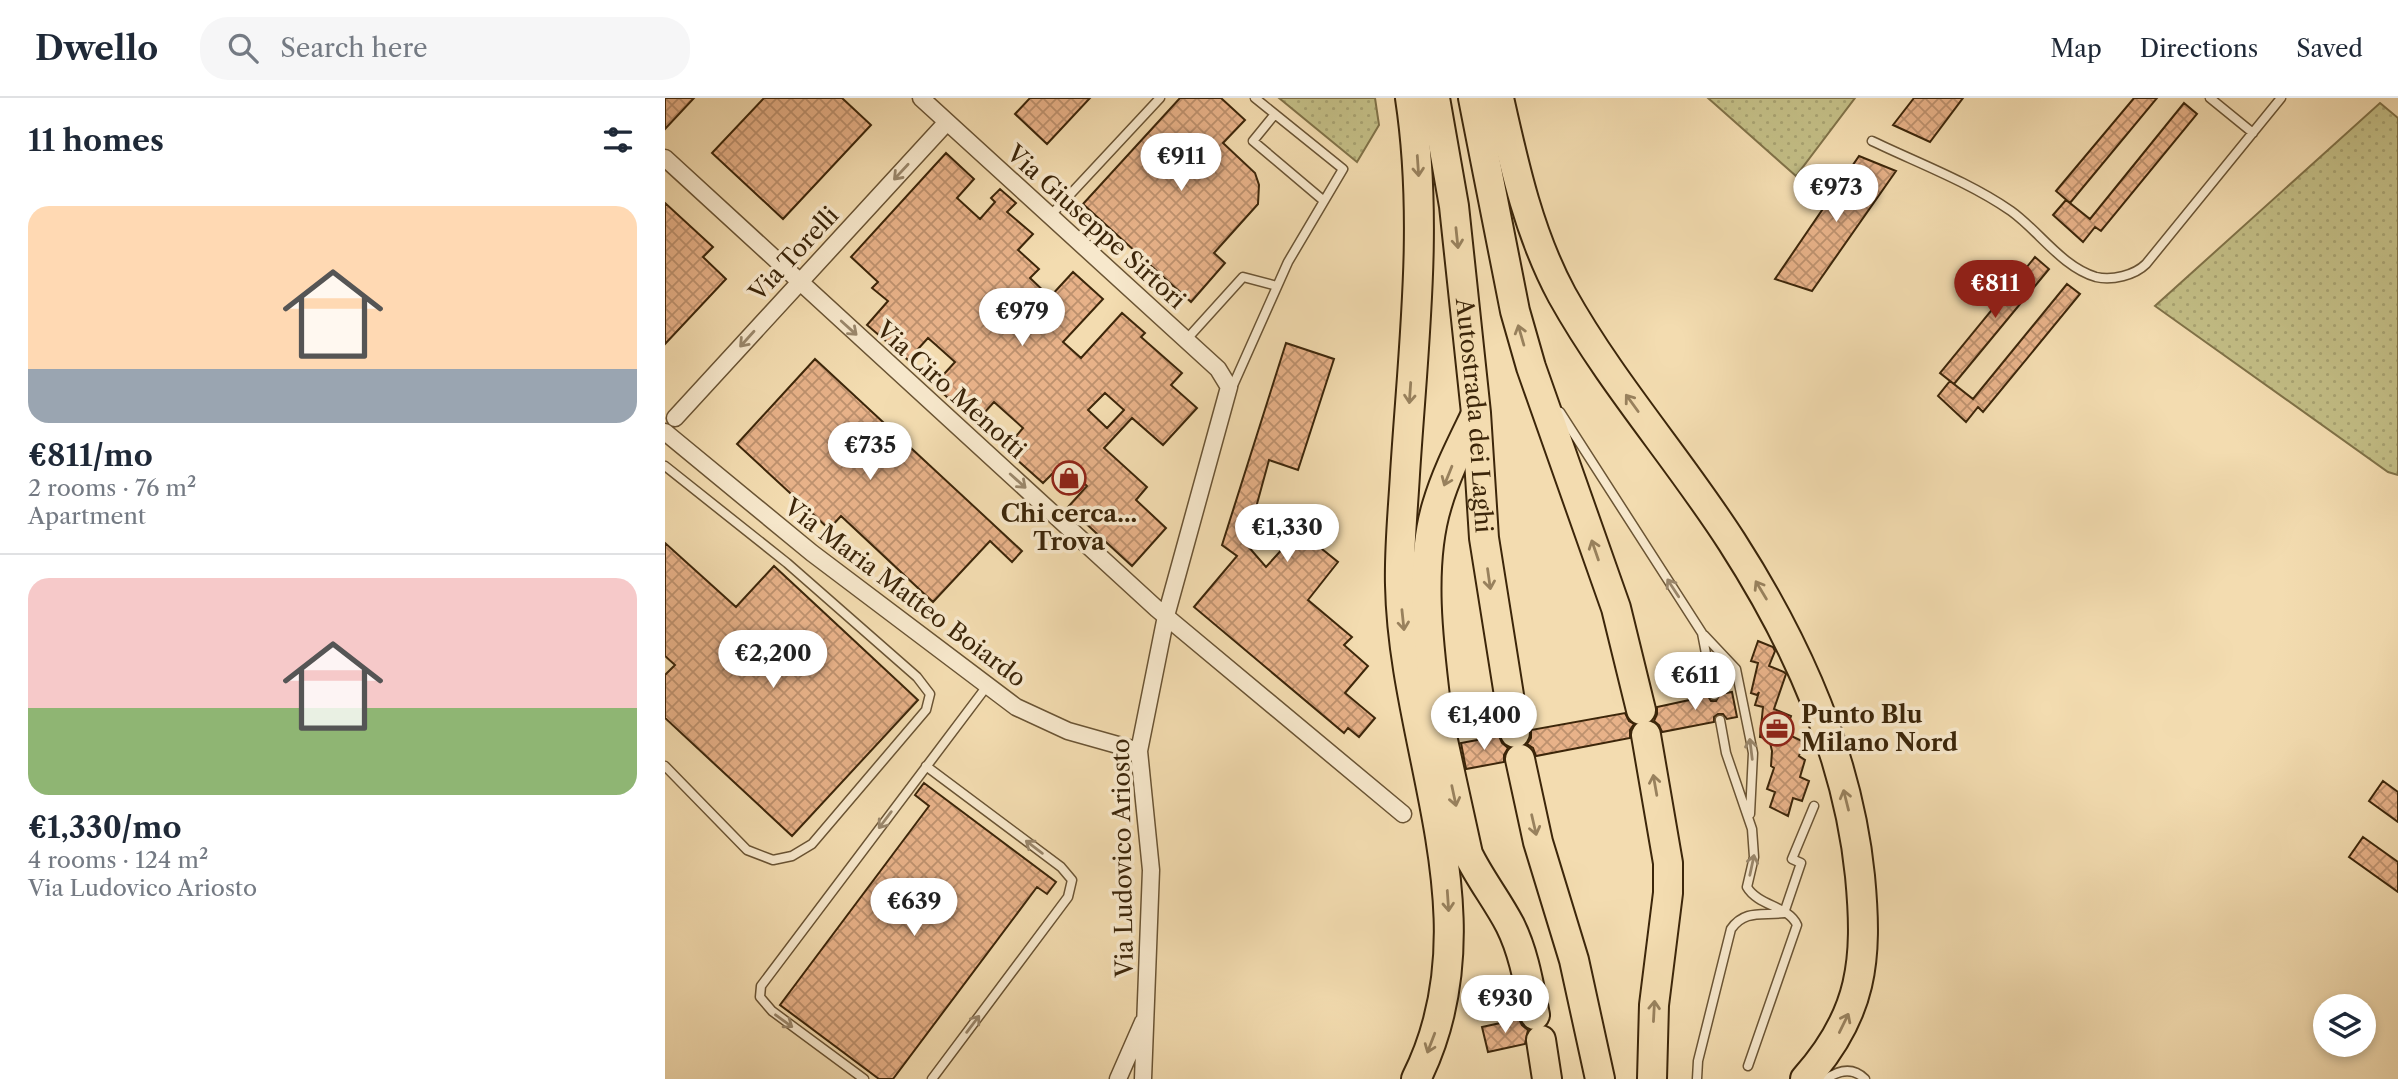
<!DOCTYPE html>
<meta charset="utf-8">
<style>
body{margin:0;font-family:"Libre Caslon Text",serif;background:#f6f6f7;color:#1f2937;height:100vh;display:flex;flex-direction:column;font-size:26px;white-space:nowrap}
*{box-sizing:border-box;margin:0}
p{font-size:23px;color:#747a83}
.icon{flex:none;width:38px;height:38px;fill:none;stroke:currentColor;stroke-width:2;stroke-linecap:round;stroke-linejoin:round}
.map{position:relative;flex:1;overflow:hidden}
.sheet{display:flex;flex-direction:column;background:#fff;width:665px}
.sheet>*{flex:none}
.buttons{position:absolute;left:1648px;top:896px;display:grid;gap:14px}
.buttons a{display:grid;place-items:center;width:63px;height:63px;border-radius:50%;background:#fff;box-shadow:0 4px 10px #0003;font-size:35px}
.price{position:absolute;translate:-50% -60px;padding:0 16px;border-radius:24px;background:#fff;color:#222;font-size:23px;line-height:46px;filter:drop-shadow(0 2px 4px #0008)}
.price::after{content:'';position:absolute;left:50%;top:42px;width:21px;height:16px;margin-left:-10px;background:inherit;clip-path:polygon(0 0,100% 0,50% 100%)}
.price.on{background:#8f2418;color:#fff}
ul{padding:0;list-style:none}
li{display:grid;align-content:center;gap:14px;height:371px;padding:0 28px}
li+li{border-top:2px solid #e0e1e3}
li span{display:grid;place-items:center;height:217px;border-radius:21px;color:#555}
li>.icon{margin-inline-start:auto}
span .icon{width:126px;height:126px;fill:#fffc;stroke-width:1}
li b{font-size:30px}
h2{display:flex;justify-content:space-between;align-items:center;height:84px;padding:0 28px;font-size:30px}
header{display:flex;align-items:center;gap:42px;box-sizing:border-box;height:98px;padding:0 35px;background:#fff;border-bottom:2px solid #e0e1e3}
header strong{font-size:33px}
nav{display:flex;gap:38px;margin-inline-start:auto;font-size:24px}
.search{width:490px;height:63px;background:#f6f6f7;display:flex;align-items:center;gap:18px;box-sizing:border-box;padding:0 24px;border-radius:28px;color:#747a83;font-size:26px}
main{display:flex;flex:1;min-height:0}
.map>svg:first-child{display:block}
.grass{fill:url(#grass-dots);stroke:#807248;stroke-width:2}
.building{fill:url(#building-cross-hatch);stroke:#3c260a;stroke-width:2;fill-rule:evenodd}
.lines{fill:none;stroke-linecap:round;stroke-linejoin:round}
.service-casing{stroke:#6a5434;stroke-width:11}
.minor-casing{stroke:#6a5434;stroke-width:19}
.motorway-casing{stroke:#3c260a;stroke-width:32}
.service{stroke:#f7e8cc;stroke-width:8}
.minor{stroke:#f7e8cc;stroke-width:16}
.motorway{stroke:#f3dcb0;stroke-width:28}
.oneway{stroke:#98815d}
.oneway2{stroke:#9a876b}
.labels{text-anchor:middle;stroke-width:7;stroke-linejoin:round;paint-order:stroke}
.street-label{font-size:24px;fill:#3c260a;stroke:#f7e8cc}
.poi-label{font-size:24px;font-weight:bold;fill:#3c260a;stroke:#f7e8cc}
</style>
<header>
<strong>Dwello</strong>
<div class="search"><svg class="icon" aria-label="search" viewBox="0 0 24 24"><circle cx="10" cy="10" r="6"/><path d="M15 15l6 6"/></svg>Search here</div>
<nav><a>Map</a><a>Directions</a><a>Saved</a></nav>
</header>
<main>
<section class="sheet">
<h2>11 homes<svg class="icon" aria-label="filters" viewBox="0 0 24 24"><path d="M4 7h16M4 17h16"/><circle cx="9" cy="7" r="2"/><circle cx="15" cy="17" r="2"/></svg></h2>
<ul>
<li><span style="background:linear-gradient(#ffd9b3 75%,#9aa5b1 0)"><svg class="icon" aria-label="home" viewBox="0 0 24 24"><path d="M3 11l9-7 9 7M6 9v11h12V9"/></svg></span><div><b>€811/mo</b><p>2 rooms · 76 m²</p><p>Apartment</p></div></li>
<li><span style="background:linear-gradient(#f6c9c9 60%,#8fb573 0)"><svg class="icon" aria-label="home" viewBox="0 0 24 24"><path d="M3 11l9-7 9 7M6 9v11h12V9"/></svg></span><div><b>€1,330/mo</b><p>4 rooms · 124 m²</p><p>Via Ludovico Ariosto</p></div></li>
</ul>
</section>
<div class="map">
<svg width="1733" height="981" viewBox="0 0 1733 981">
<defs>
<pattern id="grass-dots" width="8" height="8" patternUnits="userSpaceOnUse" patternTransform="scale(1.75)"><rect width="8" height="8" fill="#c3be86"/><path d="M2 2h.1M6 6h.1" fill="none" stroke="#a8a372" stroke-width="1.8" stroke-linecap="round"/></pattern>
<pattern id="building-cross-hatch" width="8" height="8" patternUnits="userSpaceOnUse" patternTransform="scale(1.75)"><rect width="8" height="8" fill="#e8b289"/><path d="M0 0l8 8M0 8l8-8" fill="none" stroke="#bd916e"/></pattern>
</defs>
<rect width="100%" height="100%" fill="#f3dcb0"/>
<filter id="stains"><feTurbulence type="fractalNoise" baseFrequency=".00286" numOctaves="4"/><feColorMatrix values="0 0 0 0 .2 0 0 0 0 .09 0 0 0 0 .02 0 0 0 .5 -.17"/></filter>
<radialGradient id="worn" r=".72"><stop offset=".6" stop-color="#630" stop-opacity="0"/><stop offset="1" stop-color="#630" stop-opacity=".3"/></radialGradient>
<path class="grass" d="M614,0H710L714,27L692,64Z
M1043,0H1190L1131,78Z
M1715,5L1733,20V377L1723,374L1490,208Z"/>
<path class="building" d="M0,0H29L0,31Z
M99,0H177L206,27L118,121L47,55Z
M365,0H425L382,46L350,16Z
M515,0H556L580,22L558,45L590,75L594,87L593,106L549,155L560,165L526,204L418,106Z
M1249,0H1298L1265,44L1228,27Z
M1469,0H1492L1405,105L1391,93Z
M1519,5L1532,16L1436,133L1430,129L1418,144L1388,117L1401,102L1425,121Z
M281,55L309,81L292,100L315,121L330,104L326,100L335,91L351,105L342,114L368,136L353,152L374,171L365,180L385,199L408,174L438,201L398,244L416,260L457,215L480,235L476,239L517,275L506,287L532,310L498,347L467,320L439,350L482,389L471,402L501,430L467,468L403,409L422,388L398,365L378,385L340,351L358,330L329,304L310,325L269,287L290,264L271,247L263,240L243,262L202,227L223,203L207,190L213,184L186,159ZM440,295L459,312L442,330L423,312Z
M1194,58L1231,73L1147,193L1110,181Z
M0,105L48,149L38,159L61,181L0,246Z
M1370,159L1384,171L1289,286L1275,275Z
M1402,186L1415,196L1318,314L1313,309L1301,324L1273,298L1285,283L1308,301Z
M621,245L669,261L633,372L604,362L581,446L601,469L641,425L656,438L652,447L673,464L643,502L687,539L679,547L703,568L680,595L710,620L694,639L683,630L679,635L529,509L572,458L557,447Z
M150,261L357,453L347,464L325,443L268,504L176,418L164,431L72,346Z
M0,445L71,509L109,468L253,602L127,738L0,620V577L10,567L0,558Z
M1093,543L1108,549L1110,553L1104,568L1119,574L1121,576L1109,611L1126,618L1120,635L1139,644L1134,658L1140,662L1135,679L1144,683L1137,703L1128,700L1123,718L1105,709L1110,694L1102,691L1109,670L1106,668L1107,653L1102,632L1100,640L1095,639L1098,609L1090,607L1094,594L1092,597L1086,595L1093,565L1086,563Z
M1067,594L1072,619L1062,621L1058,616H1053L1049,619V624L997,634L994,627L989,623L992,616V609L1043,598L1046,603H1051L1055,596Z
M960,615L964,623L969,626L965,632V640L871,658L868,650L862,646L866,640V632Z
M834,638L837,645L843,650L839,657V664L801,671L796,645Z
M1718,683L1733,694V724L1704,703Z
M259,685L391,784L382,796L372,789L228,981H214L115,907L264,708L250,697Z
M1698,739L1733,764V794L1684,759Z
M854,921L857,927L863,932L860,946L823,954L817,929Z"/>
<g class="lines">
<defs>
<path id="service" d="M1545,0L1588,35
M610,16L588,43L659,103
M1207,43C1253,65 1304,84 1346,113C1374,133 1397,169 1431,179C1447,183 1470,177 1481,166L1616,0
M385,118L495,0
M521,242L578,179L612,188
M566,292L623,164L678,71L590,0
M895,314L1037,535L1049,597
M0,368L122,465L252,579L265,596L261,612L147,746L127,758L108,762L82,752L0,668
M1039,537L1071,571L1088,655L1085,716
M1055,622L1061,655L1087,731L1089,759L1082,789C1093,808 1124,808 1132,827L1083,968
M261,668L396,769L407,782L403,799L267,981
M1119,815L1136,765L1127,761L1149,708
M199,981L107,913L95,899L96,888L322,588
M1032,981L1033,963L1066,831C1080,811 1098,818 1119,815
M1161,981C1174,972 1188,969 1200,981"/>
<path id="minor" d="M256,0L553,271L564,289L501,518L474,653L486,772L478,981
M0,60L492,511L738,716
M10,320L282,24
M0,334L147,455L351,609L403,633L474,653
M453,981L478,924"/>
<g id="motorway">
<path d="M745,0C764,125 748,250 740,376C738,412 734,450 735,487C738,652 832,820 751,981"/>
<path id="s1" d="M770,0L789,108L811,315L819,440L850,635"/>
<path d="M808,0L850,213L866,269L951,510L976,612"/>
<path d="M834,0C849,67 864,136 897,197C946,285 1013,360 1067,444C1132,545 1183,659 1195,778C1203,862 1198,916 1140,981"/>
<path d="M810,318C796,347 781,376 772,407C753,469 764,550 772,615L803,756C815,781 832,802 845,827C859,855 864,887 870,917"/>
<path d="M981,637L1003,765V795L989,907L987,981"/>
<path d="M855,661L873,744L909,862L935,981"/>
<path d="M876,942L882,981"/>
</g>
</defs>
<use href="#service" class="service-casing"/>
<use href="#minor" class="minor-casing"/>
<use href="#motorway" class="motorway-casing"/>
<use href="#service" class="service"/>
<use href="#minor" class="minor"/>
<use href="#motorway" class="motorway"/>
</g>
<defs><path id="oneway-shaft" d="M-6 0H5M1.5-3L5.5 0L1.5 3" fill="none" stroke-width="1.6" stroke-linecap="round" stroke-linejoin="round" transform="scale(1.75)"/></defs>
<g class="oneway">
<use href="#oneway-shaft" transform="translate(753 68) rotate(86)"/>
<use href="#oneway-shaft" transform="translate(792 140) rotate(84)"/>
<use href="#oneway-shaft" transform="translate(856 237) rotate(-106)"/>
<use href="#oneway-shaft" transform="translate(745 295) rotate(94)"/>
<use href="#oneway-shaft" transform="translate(967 305) rotate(-126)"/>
<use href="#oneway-shaft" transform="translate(783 378) rotate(112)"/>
<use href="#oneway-shaft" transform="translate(930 452) rotate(-109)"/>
<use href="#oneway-shaft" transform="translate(824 481) rotate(82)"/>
<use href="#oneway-shaft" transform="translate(1096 492) rotate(-121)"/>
<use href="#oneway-shaft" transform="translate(738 522) rotate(84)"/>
<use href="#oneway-shaft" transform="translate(990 687) rotate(-100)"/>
<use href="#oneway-shaft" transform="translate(789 698) rotate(78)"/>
<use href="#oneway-shaft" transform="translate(1181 702) rotate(-104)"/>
<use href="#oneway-shaft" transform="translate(869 727) rotate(77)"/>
<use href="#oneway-shaft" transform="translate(783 803) rotate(86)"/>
<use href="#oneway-shaft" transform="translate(989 913) rotate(-87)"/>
<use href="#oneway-shaft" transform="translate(1179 925) rotate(-64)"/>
<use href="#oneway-shaft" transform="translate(766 945) rotate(111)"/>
</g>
<g class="oneway2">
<use href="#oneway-shaft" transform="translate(236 74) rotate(133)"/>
<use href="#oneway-shaft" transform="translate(184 230) rotate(42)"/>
<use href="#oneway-shaft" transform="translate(82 241) rotate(132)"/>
<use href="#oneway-shaft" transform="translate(353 383) rotate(42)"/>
<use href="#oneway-shaft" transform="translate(1008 490) rotate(-123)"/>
<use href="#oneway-shaft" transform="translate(1086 651) rotate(-97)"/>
<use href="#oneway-shaft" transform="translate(220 722) rotate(127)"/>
<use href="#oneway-shaft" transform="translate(369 749) rotate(-143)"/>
<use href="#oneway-shaft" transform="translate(1087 767) rotate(-78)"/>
<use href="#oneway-shaft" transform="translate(119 923) rotate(36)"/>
<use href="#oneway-shaft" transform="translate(308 926) rotate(-53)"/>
</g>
<defs>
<symbol id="shop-ring" viewBox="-11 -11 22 22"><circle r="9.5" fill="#f7e8cc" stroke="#8f2418" stroke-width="1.5"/><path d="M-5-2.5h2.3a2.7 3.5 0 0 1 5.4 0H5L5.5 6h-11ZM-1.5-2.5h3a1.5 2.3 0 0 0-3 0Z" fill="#8f2418"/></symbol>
<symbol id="office-ring" viewBox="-11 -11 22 22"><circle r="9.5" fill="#f7e8cc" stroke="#8f2418" stroke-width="1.5"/><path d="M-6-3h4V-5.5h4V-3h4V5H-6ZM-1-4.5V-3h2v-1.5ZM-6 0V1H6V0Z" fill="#8f2418"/></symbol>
</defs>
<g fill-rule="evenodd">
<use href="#shop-ring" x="385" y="361" width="38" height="38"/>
<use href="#office-ring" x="1093" y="612" width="38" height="38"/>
</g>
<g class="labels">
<g class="street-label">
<text transform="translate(431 129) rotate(42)" y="8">Via Giuseppe Sirtori</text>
<text transform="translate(129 156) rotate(-47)" y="8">Via Torelli</text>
<text transform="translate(286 292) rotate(42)" y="8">Via Ciro Menotti</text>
<text dy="8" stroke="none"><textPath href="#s1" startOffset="320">Autostrada dei Laghi</textPath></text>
<text transform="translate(240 495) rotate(37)" y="8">Via Maria Matteo Boiardo</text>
<text transform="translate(458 760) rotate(-91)" y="8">Via Ludovico Ariosto</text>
</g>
<g class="poi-label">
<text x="404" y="424">Chi cerca...<tspan x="404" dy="28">Trova</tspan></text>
<text x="1136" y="625" text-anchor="start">Punto Blu<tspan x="1136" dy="28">Milano Nord</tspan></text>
</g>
</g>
<rect width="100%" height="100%" filter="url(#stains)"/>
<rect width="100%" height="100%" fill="url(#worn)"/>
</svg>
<div class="buttons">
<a><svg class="icon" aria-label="layers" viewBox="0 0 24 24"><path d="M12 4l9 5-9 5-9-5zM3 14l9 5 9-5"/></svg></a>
</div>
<b class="price" style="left:516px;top:95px">€911</b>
<b class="price" style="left:1171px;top:126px">€973</b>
<b class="price on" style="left:1330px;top:222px">€811</b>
<b class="price" style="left:357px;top:250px">€979</b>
<b class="price" style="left:205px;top:384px">€735</b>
<b class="price" style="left:622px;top:466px">€1,330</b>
<b class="price" style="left:108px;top:592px">€2,200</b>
<b class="price" style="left:1030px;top:614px">€611</b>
<b class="price" style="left:819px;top:654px">€1,400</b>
<b class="price" style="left:249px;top:840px">€639</b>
<b class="price" style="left:840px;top:937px">€930</b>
</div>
</main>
